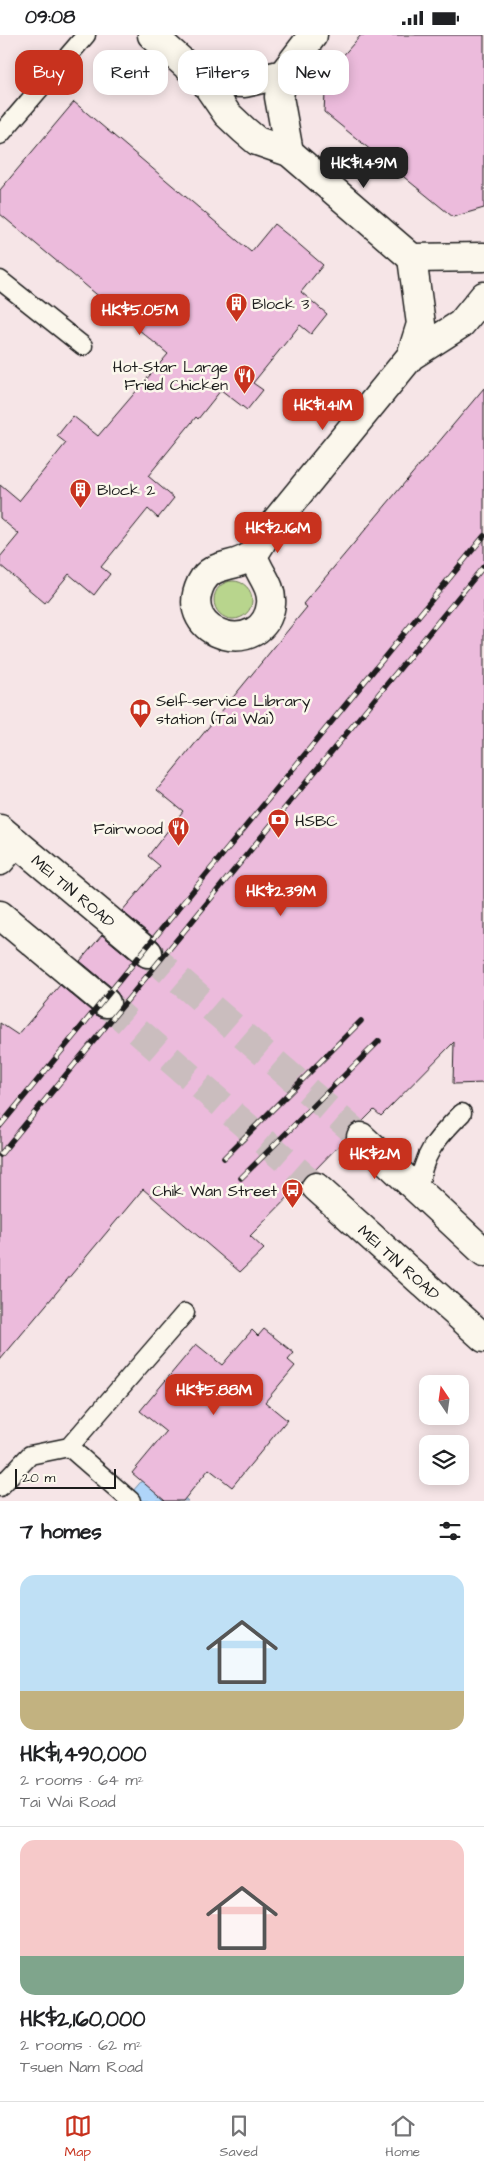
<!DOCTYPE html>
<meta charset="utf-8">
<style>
body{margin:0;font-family:"Architects Daughter",sans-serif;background:#f6f6f6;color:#202124;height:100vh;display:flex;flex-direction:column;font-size:19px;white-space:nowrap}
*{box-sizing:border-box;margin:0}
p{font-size:16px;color:#757577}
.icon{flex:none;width:28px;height:28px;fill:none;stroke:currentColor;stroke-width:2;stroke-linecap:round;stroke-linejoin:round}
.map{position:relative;height:1466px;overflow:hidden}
.sheet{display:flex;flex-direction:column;background:#fff;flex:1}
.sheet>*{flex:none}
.banner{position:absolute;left:15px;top:15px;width:455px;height:45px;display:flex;gap:10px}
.needle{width:32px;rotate:347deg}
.fabs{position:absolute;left:419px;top:1340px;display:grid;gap:10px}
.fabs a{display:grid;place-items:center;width:50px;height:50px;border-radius:10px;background:#fff;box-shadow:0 2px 12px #0003;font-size:25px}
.scale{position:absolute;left:15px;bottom:12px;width:101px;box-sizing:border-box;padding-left:5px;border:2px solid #1c1c1c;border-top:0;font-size:14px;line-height:18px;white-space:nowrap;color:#1c1c1c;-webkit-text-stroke:4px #fbf7ec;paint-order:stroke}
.price{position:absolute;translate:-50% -42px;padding:0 11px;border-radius:10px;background:#c8321e;color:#fff;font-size:16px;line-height:32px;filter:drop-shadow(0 1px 2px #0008)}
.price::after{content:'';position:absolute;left:50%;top:30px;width:15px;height:11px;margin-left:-8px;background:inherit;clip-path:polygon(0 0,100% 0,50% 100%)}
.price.on{background:#222;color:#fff}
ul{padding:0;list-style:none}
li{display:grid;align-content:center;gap:10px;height:265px;padding:0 20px}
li+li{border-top:1px solid #e0e0e0}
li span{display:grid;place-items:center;height:155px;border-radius:15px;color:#555}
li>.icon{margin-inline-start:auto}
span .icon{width:90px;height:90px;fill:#fffc;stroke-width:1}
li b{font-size:21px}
h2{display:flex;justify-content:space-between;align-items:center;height:60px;padding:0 20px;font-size:21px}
.chip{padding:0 18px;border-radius:15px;background:#fff;box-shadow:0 2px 12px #0003;font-size:18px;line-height:45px}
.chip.on{background:#c8321e;color:#fff}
.status{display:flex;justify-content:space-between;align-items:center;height:35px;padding:0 25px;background:#fff;direction:ltr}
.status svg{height:14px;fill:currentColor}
.tab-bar{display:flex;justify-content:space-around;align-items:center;height:70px;border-top:1px solid #e0e0e0;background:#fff;font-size:14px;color:#757577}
.tab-bar a{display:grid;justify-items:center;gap:2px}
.tab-bar .on{color:#c8321e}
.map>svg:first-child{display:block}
.green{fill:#b8d58d;stroke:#6a7854}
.water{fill:#afd5f9;stroke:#748ba1}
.building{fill:#ecbbdc;stroke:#1c1c1c}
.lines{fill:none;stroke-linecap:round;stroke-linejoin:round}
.secondary-tunnel{stroke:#cabdbe;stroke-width:28;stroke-dasharray:28 14;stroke-linecap:butt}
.service-casing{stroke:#1c1c1c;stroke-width:21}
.minor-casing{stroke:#1c1c1c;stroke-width:31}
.tertiary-casing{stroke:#1c1c1c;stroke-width:31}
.secondary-casing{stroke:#1c1c1c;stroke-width:31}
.service{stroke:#fbf7ec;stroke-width:18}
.minor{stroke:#fbf7ec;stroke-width:28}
.tertiary{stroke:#fbf7ec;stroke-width:28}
.secondary{stroke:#fbf7ec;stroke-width:28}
.rail-casing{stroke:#1c1c1c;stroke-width:5.5}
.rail{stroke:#fbf7ec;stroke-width:4;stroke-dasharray:11;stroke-linecap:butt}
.labels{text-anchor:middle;stroke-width:5;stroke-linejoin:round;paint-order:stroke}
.poi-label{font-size:16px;fill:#1c1c1c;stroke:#fbf7ec;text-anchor:start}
.street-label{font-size:16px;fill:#1c1c1c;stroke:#fbf7ec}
</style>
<div class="status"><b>09:08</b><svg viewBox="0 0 49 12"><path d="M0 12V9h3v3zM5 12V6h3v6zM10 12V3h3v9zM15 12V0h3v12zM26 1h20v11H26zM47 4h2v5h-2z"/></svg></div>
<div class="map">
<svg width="484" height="1466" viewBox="0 0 484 1466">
<rect width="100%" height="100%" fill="#f6e5e7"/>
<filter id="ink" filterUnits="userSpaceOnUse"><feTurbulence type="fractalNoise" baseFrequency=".02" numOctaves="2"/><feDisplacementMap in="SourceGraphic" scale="10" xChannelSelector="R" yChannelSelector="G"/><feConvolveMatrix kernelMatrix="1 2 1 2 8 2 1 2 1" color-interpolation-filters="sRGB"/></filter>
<g filter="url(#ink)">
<path class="green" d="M214 565a19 19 0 1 1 38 0a19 19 0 1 1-38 0Z"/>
<path class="water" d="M152,1434L188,1466H142L132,1457Z"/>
<path class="building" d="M361,0H484V173L453,182L324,77L326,40Z
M74,67L251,217L274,189L294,205L323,230L301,257L327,279L311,299L300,290L253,348L263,355L247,375L221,355L198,384L196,382L148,441L174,463L158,483L148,474L101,532L110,539L94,560L69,539L45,568L0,530V522L19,499L0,483V450L19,466L66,408L57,401L73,381L98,401L168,319L0,179V155Z
M484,353V1048L453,1049L454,1007L381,1081L374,1075L362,1087L350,1091L346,1103L313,1137L305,1141L301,1149L250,1201L264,1214L240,1237L143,1154L0,1325V988L18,1000L60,950L96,980L104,983H111L118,978L121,970V963L116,956L80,926L102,900L138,930L146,933H153L160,928L163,920V913L158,906L122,876L160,831L148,821L183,776L157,755L307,572L303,569Z
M264,1294L294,1318L288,1325L295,1331L265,1367L287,1385L232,1452L209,1434L183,1466H165L132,1438L166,1397L140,1376L196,1309L222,1330L252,1295L258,1301Z"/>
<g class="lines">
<path class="secondary-tunnel" d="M148,918L361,1102
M106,968L316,1152"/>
<defs>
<path id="service" d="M0,100L86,0
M0,245L83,311
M419,1157C421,1120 437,1103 462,1078
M69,1412L131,1466
M0,1452L30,1420L69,1412L185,1278"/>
<path id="minor" d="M205,47L245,48L283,39
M289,117L279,62L283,39L313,0
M411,321L421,289L412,223
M253,519C257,537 273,550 271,569C264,625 175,602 201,548C212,526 237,534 253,519C259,514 263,504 267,497L411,321L461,289L484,261"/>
<path id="tertiary" d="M152,0L205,47L227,79L244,95L257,106L289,117L412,223L484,222
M0,826L16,807"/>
<g id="secondary">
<path id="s1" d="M0,794L148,918"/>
<path d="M0,880L106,968"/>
<path d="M361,1102L484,1217"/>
<path id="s2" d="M316,1152L484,1303"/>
</g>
</defs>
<use href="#service" class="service-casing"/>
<use href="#minor" class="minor-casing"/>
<use href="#tertiary" class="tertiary-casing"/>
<use href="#secondary" class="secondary-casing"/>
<use href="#service" class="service"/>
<use href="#minor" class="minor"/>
<use href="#tertiary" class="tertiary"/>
<use href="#secondary" class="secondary"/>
<defs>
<path id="rail" d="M0,1091L484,501
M0,1120L484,531
M224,1123L361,986
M241,1143L379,1006"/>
</defs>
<use href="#rail" class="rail-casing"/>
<use href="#rail" class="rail"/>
</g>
</g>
<defs>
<symbol id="building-pin" viewBox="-11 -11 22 30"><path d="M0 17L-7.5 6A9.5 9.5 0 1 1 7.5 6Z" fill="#c8321e" stroke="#fbf7ec"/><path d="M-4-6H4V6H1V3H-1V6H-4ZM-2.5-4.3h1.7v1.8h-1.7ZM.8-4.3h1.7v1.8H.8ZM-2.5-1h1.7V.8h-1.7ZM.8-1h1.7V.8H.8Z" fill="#fff"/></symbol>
<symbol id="restaurant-pin" viewBox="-11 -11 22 30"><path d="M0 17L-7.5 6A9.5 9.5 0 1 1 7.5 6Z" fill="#c8321e" stroke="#fbf7ec"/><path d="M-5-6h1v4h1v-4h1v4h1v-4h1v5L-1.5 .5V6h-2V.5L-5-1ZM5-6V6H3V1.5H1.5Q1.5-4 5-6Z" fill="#fff"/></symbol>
<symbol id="library-pin" viewBox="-11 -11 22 30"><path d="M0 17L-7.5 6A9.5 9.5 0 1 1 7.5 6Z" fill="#c8321e" stroke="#fbf7ec"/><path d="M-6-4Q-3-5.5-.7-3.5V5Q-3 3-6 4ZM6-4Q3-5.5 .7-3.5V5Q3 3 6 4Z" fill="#fff"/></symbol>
<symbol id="bank-pin" viewBox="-11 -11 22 30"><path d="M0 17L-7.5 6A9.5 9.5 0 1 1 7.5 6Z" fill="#c8321e" stroke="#fbf7ec"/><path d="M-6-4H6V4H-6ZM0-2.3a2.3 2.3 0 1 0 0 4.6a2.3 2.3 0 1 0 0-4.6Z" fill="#fff"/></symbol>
<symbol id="bus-pin" viewBox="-11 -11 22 30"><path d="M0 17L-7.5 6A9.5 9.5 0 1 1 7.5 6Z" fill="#c8321e" stroke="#fbf7ec"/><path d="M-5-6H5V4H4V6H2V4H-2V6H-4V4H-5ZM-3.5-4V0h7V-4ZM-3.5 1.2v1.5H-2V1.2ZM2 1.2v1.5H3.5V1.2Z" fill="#fff"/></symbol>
</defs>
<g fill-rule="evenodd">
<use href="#building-pin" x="224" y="256" width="25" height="34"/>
<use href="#restaurant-pin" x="232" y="328" width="25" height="34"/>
<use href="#building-pin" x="68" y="442" width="25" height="34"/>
<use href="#library-pin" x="128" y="662" width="25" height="34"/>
<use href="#bank-pin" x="266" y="772" width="25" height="34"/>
<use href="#restaurant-pin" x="166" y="780" width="25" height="34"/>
<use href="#bus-pin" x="280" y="1142" width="25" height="34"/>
</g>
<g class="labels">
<g class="poi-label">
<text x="252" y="274">Block 3</text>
<text x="228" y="337" text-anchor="end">Hot-Star Large<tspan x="228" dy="18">Fried Chicken</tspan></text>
<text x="97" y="460">Block 2</text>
<text x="156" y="671">Self-service Library<tspan x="156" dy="18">station (Tai Wai)</tspan></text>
<text x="295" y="791">HSBC</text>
<text x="163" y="799" text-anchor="end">Fairwood</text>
<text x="277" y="1161" text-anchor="end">Chik Wan Street</text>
</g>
<g class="street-label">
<text dy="6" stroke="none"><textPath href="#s1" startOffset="96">MEI TIN ROAD</textPath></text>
<text dy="6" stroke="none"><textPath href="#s2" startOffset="112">MEI TIN ROAD</textPath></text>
</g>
</g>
</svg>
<div class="fabs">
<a><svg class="needle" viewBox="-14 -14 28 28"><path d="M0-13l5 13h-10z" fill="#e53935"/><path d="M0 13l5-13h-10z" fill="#757577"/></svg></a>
<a><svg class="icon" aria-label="layers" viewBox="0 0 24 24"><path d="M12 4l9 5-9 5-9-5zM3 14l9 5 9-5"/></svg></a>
</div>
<div class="scale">20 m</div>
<b class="price on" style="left:364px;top:154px">HK$1.49M</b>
<b class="price" style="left:140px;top:301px">HK$5.05M</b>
<b class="price" style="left:323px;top:396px">HK$1.41M</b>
<b class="price" style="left:278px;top:519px">HK$2.16M</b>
<b class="price" style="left:281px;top:882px">HK$2.39M</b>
<b class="price" style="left:375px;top:1145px">HK$2M</b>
<b class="price" style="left:214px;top:1381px">HK$5.88M</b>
<div class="banner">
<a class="chip on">Buy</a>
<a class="chip">Rent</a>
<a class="chip">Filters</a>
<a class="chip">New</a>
</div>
</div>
<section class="sheet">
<h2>7 homes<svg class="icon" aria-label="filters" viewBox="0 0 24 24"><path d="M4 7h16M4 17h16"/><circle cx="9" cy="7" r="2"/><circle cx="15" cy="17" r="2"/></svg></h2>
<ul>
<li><span style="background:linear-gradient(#bfe0f5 75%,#c2b280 0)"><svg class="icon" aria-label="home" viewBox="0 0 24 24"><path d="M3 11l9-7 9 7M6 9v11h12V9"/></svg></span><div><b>HK$1,490,000</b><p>2 rooms · 64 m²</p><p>Tai Wai Road</p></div></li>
<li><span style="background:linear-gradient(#f6c9c9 75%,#7fa58c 0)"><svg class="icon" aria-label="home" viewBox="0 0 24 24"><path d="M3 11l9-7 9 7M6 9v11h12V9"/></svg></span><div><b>HK$2,160,000</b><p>2 rooms · 62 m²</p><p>Tsuen Nam Road</p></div></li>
</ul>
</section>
<nav class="tab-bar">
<a class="on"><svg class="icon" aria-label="map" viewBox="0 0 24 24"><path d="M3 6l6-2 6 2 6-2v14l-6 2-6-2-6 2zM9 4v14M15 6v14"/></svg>Map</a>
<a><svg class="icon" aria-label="saved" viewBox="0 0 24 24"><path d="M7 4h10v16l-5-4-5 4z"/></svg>Saved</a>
<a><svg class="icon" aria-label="home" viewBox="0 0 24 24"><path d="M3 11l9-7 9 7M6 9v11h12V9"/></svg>Home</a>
</nav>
